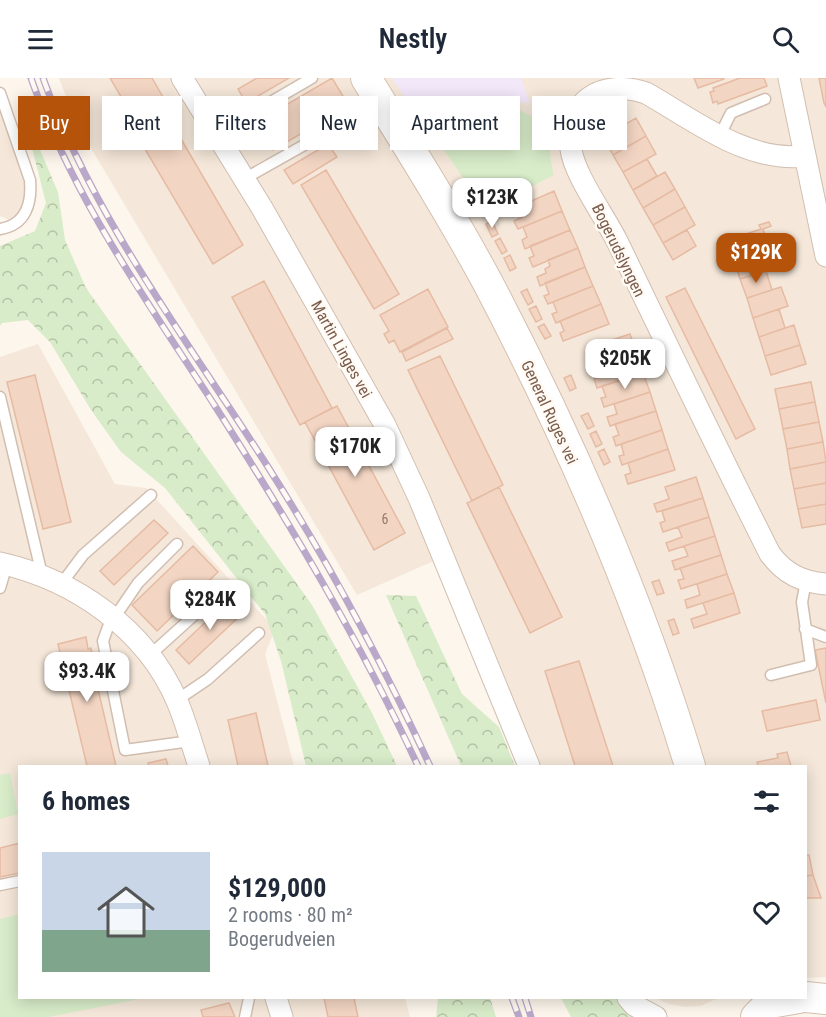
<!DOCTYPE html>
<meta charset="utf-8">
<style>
body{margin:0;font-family:"Roboto Condensed",sans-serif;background:#f6f6f7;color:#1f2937;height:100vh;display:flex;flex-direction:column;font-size:22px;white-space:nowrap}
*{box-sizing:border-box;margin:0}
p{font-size:20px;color:#747a83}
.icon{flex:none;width:33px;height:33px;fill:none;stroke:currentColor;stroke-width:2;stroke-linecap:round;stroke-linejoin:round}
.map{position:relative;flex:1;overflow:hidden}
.sheet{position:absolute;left:18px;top:687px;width:789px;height:234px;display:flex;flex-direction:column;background:#fff;border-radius:0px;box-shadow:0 3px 15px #0003}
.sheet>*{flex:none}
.hud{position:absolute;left:18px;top:18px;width:790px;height:54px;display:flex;gap:12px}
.price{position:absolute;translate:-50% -51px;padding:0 14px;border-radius:12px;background:#fff;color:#222;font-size:20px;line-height:39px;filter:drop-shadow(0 2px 3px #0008)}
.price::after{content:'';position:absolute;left:50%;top:36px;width:18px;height:14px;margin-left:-9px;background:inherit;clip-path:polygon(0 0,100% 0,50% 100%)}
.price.active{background:#b45309;color:#fff}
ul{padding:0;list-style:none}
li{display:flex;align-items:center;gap:18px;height:150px;padding:0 24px}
li span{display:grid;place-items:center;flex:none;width:168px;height:120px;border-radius:0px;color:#555}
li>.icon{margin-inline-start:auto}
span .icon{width:72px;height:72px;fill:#fffc;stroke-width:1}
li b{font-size:26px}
h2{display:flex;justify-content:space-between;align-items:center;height:72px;padding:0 24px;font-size:26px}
.pill{padding:0 21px;border-radius:0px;background:#fff;box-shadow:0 3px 15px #0003;font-size:21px;line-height:54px}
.pill.active{background:#b45309;color:#fff}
header{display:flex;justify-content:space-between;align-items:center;height:78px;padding:0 24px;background:#fff;font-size:27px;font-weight:600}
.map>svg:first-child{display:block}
.residential{fill:#f5e8da}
.education{fill:#f3e8fa}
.green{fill:#d8ecc9}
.forest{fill:url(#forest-crowns)}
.building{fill:#f3d5c3;stroke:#e6bba3;stroke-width:1.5}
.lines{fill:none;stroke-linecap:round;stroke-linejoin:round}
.service-casing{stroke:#d1beb0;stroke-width:13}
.minor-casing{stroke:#d1beb0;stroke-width:23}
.secondary-casing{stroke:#d6c0b0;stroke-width:32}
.service{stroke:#fff;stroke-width:10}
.minor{stroke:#fff;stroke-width:21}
.secondary{stroke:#fff;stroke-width:30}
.rail-casing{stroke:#b9a8c9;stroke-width:7}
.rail{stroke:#fffaf3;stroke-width:4.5;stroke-dasharray:14;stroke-linecap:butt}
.labels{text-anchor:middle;stroke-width:5;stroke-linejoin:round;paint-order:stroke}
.number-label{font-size:14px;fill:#987a6a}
.street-label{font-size:16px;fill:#7a5c4d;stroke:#fffaf3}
</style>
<header><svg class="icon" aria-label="menu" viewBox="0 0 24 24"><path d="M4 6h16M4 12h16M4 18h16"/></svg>Nestly<svg class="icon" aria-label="search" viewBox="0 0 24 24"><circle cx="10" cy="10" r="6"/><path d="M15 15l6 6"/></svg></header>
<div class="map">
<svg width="826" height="939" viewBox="0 0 826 939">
<defs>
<pattern id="forest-crowns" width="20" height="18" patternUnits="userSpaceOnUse" patternTransform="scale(1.5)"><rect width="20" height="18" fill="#d8ecc9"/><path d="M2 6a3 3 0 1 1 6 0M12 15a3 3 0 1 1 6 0" fill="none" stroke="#b4c2a5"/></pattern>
</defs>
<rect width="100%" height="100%" fill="#fdf6ec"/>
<path class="residential" d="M59,0H826V899L806,900V688H525L438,481L357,517L76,45Z
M0,21L27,87L24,129L11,143L0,138Z
M38,266L115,406L146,410L275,551L265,576L294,688H20V920H405L410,939H0V279Z
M655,920H718L701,928L685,929L669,926Z"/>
<path class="education" d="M392,0H521L530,25L404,18Z"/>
<path class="green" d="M510,28C566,53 542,47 554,97L482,134L460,95L428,49L461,29Z
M10,695L18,736L0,741V697Z
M19,836L20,920L139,921L49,939H0V841Z"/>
<path class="forest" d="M38,67L58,114L65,162L86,210L312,527L372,635L397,688H306L281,583L265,536L165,410L121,374L91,332L50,264L28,242L2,245L0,248V168L35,153L46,125L32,70Z
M386,517L416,518L462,616L499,649L515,688H461Z
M438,920H490L496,939H436Z
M561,920H616L633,939H571Z"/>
<path class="building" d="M110,0H152L175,40L144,58Z
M257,0H289L246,25L238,11Z
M332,0L349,28L273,72L257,44Z
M694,0H724V1L698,10Z
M740,0H764L767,8L718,26L717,23L713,25L710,14L714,13L713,10Z
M819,0H826V29L824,25Z
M636,40L646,58L613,77L603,59Z
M170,42L243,167L213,186L139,61Z
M646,58L656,76L623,94L613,77Z
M328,66L337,79L293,106L284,92Z
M647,81L657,98L633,112L623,94Z
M326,92L399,216L374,231L301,107Z
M665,94L675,111L643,130L633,112Z
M675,111L685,129L653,147L643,130Z
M554,113L562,133L518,151L514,143L522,139L520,128Z
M685,129L695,147L663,165L653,147Z
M562,133L570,152L525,171L522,162L527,159L523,149Z
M492,143L498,156L492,159L486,146Z
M769,144L771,148L763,151L769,171L734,182L728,162L761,151L759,147Z
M570,152L578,170L533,189L529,180L534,178L530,168Z
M687,152L696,168L673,182L663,165Z
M500,160L507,173L502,176L495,163Z
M578,170L585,189L540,208L537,199L546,195L545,191L550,188L548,182Z
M769,171L775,190L740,201L734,182Z
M510,177L516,190L510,193L504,180Z
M585,189L593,208L548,226L544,218L549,216L545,205Z
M766,193L772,212L747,220L740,201Z
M264,203L332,330L300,347L232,219Z
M593,208L601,226L556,245L552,236L557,234L553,224Z
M781,209L788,228L753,240L747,220Z
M685,210L755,351L736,361L666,219Z
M428,211L448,249L400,274L394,262L389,265L384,256L389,253L380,237Z
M527,211L533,224L528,227L521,214Z
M601,226L609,246L563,263L560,255L564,253L560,243Z
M536,228L542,241L536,244L529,231Z
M779,231L785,250L759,259L753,240Z
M544,246L551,258L545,261L538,249Z
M794,247L800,267L765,278L759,259Z
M447,250L453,261L406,283L402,274Z
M630,256L637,276L591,291L588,282L604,277L600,266Z
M800,267L806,286L771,297L765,278Z
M637,276L643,295L597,310L594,301L600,299L596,289Z
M440,278L503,407L472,423L408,292Z
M643,295L650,314L604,329L601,320L606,319L602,308Z
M35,297L71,444L43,451L7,304Z
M571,297L576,310L570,313L564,300Z
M811,304L815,324L779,331L775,311Z
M650,314L656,333L610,348L607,339L617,336L614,326Z
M815,324L819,344L783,351L779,331Z
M337,328L405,455L374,472L305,344Z
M656,333L662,352L616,368L613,359L619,357L615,346Z
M588,335L594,348L588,351L581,338Z
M819,344L823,364L787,371L783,351Z
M662,352L668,371L622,387L619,378L624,377L621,366Z
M596,353L602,366L596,369L590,356Z
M823,364L826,384L790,391L787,371Z
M604,371L610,384L604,387L598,374Z
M668,371L675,392L628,406L625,397L631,395L628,385Z
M826,384V405L794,411L790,391Z
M696,399L703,420L657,434L654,426L669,421L665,409Z
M826,405V426L798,431L794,411Z
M499,409L562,539L530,555L467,425Z
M703,420L709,439L663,454L660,445L665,443L662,433Z
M826,426V446L802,450L798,431Z
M709,439L715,458L669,473L666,465L682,459L678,449Z
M154,442L168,455L114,507L100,493Z
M715,458L721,477L675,492L672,483L688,478L684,468Z
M193,468L218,494L157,553L132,527Z
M721,477L727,496L681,511L678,502L684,501L680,490Z
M727,496L734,515L687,530L685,522L700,517L697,506Z
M659,502L664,515L657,517L652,504Z
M734,515L740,535L694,550L691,541L707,536L703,525Z
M230,521L243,535L189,586L176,572Z
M674,541L679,555L673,557L668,543Z
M86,559L88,571L91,570L93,581H91L116,688H87L58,566Z
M826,570V625L815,572Z
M579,583L613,688H575L545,593Z
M816,622L820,642L767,653L762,633Z
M256,635L268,688H238L228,642Z
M787,674L791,688H758L757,684L778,680L777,676Z
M166,681L168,688H149L148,685Z
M20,765V795L0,799V770Z
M806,777H809L813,797L806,798Z
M813,797L821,820H806V798Z
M324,920H354L358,939H328Z
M229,925L235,939H203L201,932Z"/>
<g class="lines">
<defs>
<path id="service" d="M0,15L30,102C32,125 26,147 0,151
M216,56L312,0
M720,57L731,35L765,21
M244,101L354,39
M0,319L42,497
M177,466L138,505L108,549L103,563L125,672L191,663
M62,505L83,477L151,417
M0,510L7,486
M805,551L826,559
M150,577L222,512
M771,597L811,587L802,524L806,503
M177,622L208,601L259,555
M0,807L20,803
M245,939L249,920"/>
<path id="minor" d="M182,0L262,130L385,347L419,420L529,688
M789,0L826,178
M805,78C747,85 694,42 646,15C602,0 565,23 571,71C574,97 606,140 618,165C668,269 718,373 770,476C785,496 802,504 826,506
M0,485C75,502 146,551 177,623C186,644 192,667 199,688
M276,920L282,939
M628,920L634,927L656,939"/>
<path id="secondary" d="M366,0C408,68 451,136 489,207C569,360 640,522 690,688
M806,919L826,921
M756,939L770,925L799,920"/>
</defs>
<use href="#service" class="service-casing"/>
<use href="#minor" class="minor-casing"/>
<use href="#secondary" class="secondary-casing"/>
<use href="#service" class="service"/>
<use href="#minor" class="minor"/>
<use href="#secondary" class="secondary"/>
<defs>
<path id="rail" d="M31,0C73,120 147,223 215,328C289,444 360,563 418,688
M43,0C94,141 188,263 268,389C329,485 383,586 430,688
M512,920L519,939
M525,920L531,939"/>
</defs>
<use href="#rail" class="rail-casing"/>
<use href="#rail" class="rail"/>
</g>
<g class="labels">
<g class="number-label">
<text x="385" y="446">6</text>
</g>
<g class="street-label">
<text transform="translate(619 172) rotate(64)" y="6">Bogerudslyngen</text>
<text transform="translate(342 271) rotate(61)" y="6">Martin Linges vei</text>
<text transform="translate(550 334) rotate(65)" y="6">General Ruges vei</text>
</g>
</g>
</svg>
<b class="price" style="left:492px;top:151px">$123K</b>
<b class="price active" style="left:756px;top:206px">$129K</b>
<b class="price" style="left:625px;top:312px">$205K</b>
<b class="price" style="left:355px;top:400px">$170K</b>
<b class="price" style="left:210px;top:553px">$284K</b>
<b class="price" style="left:87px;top:625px">$93.4K</b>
<div class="hud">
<a class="pill active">Buy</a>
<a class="pill">Rent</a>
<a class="pill">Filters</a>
<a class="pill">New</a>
<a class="pill">Apartment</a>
<a class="pill">House</a>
</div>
<section class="sheet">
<h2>6 homes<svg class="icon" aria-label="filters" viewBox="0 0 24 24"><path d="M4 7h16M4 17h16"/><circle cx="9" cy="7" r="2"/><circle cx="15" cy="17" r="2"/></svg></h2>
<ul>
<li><span style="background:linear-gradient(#c9d6e8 65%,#7fa58c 0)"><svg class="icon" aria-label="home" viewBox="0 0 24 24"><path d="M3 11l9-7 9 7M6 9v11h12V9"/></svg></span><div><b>$129,000</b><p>2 rooms · 80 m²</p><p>Bogerudveien</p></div><svg class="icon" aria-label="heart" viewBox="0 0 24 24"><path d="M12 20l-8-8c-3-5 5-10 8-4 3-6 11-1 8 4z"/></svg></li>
</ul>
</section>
</div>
